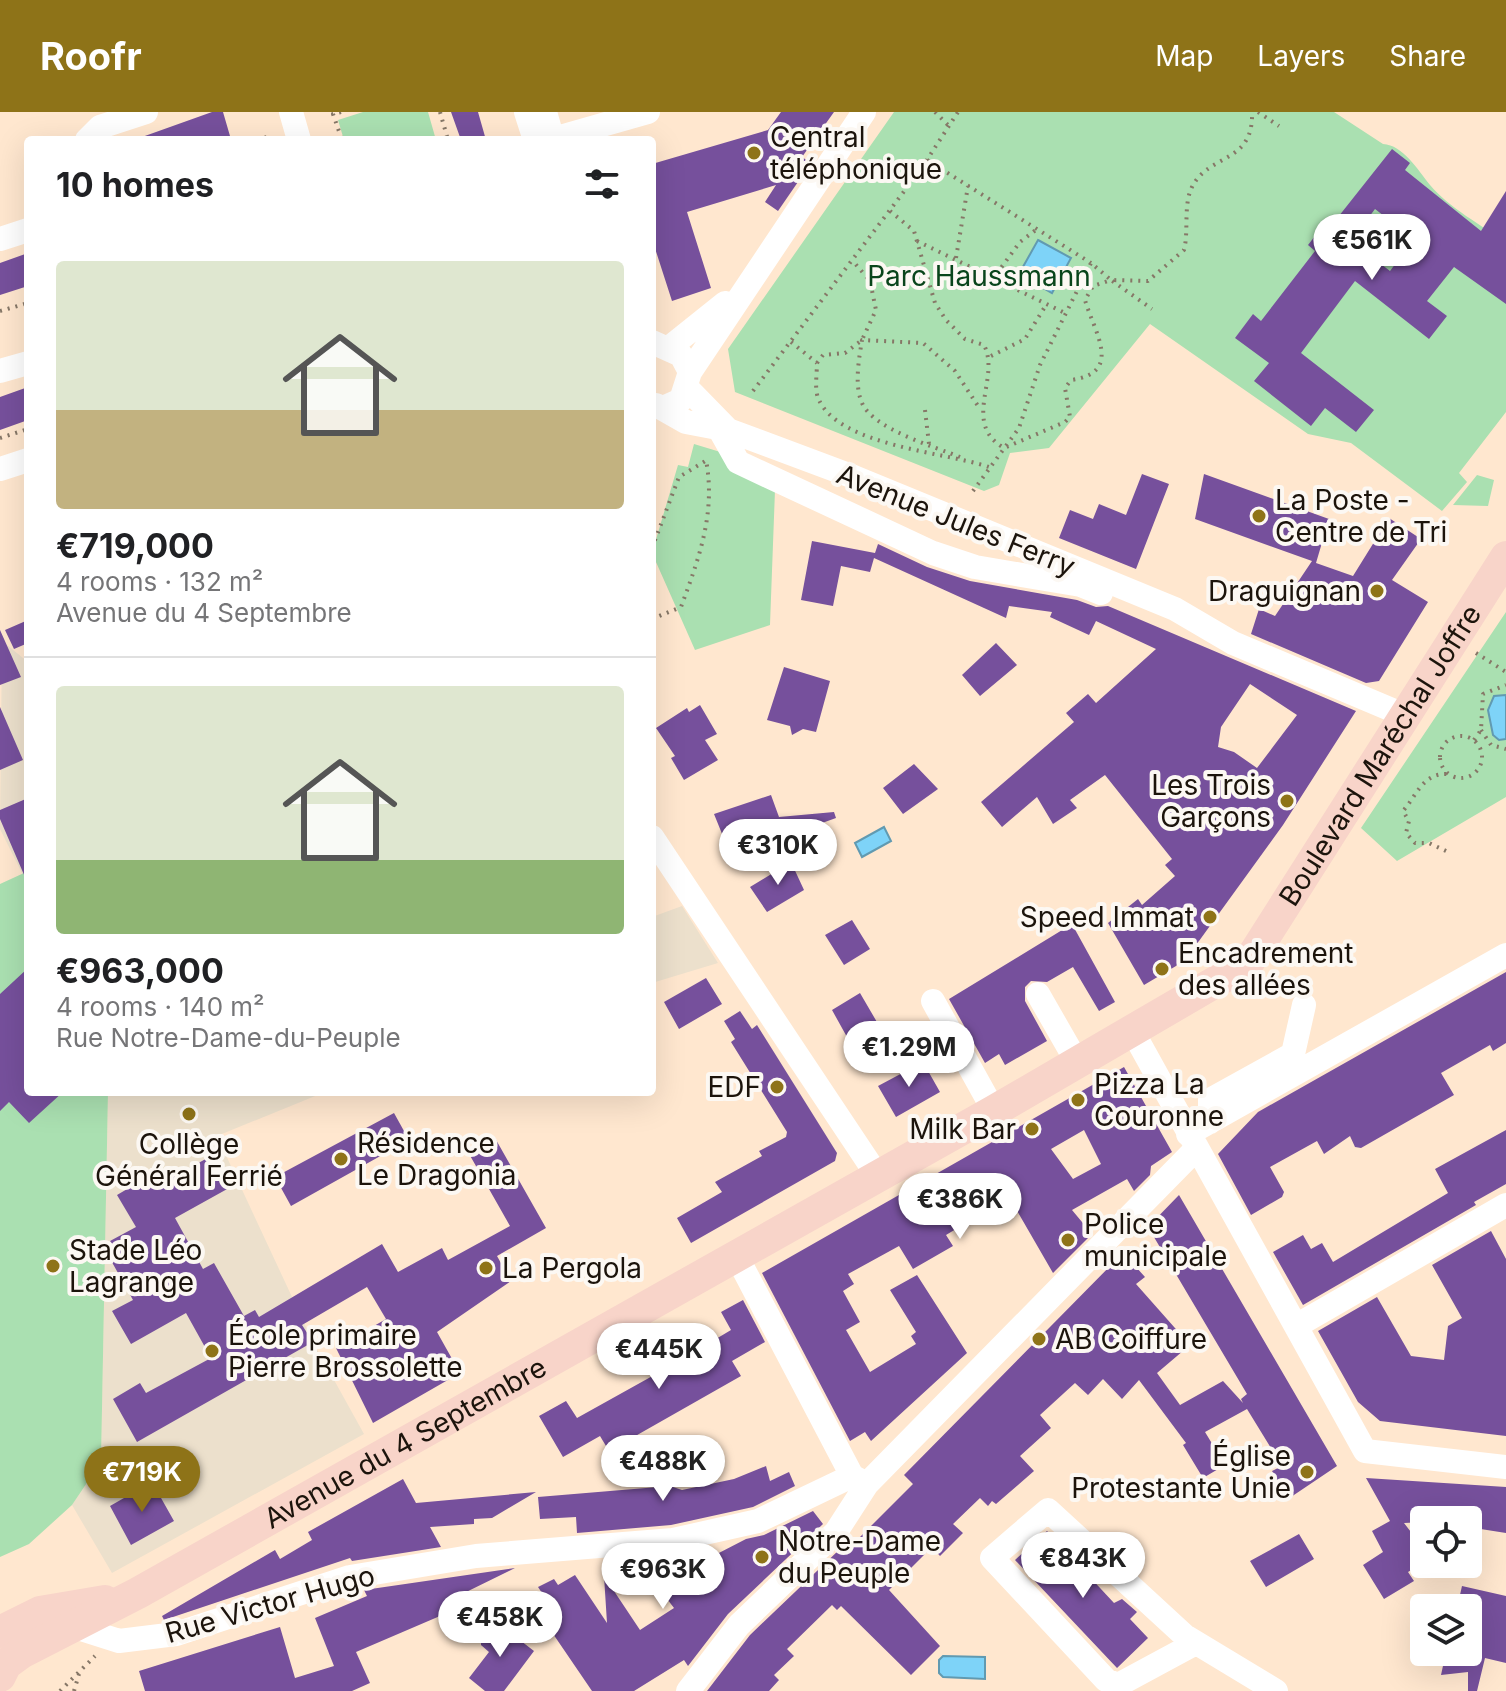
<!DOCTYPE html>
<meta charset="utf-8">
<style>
body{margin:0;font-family:Inter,sans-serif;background:#f2f2f2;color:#202124;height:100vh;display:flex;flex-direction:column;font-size:30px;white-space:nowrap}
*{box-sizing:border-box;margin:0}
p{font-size:26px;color:#757577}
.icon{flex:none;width:44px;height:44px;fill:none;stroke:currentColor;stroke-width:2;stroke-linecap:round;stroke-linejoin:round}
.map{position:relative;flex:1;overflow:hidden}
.drawer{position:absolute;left:24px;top:24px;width:632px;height:960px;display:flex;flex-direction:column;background:#fff;border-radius:8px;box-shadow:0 8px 32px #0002}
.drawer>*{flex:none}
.controls{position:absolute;left:1410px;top:1394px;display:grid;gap:16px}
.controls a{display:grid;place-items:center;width:72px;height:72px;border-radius:8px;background:#fff;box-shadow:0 8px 32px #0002;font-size:40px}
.price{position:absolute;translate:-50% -68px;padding:0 18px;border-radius:28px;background:#fff;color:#222;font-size:26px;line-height:52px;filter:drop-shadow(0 2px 4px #0008)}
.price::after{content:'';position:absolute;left:50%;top:48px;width:24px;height:18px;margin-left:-12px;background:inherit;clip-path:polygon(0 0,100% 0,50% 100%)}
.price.current{background:#8e7318;color:#fff}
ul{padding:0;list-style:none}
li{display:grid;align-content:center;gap:16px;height:424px;padding:0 32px}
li+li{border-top:2px solid #e0e0e0}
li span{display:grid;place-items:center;height:248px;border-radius:8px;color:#555}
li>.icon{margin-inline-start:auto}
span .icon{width:144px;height:144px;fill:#fffc;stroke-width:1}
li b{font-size:34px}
h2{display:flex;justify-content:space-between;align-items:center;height:96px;padding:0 32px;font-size:34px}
header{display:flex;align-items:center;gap:48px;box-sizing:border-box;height:112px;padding:0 40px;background:#8e7318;color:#fff}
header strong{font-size:38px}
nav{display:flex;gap:44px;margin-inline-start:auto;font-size:28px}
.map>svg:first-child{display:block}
.education{fill:#ece0cc}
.green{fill:#aae0b1}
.water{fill:#7ed3f8;stroke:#619ab1;stroke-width:2}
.building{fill:#76509c;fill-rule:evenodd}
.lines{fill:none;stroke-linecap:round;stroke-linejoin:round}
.path{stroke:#867767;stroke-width:4;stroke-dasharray:2 6;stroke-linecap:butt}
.minor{stroke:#fff;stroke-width:24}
.major{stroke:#f8d4c9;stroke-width:32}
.poi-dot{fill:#8e7318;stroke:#fcf8f3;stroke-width:3}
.labels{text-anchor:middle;stroke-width:8;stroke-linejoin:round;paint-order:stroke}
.poi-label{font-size:28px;fill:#1c140c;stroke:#fcf8f3;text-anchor:start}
.park-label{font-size:28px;fill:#09451b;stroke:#fcf8f3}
.street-label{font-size:28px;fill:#1c140c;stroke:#fcf8f3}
</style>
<header>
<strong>Roofr</strong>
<nav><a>Map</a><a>Layers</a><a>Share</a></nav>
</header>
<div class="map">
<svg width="1506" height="1579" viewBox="0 0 1506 1579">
<rect width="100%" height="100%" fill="#ffe7cf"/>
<path class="education" d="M2,529L28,550V773L0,717Z
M682,794L718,851L652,871V805Z
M108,980H325L217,1024L313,1230L364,1322L112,1461L72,1393L101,1350Z"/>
<path class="green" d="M363,0H428L436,28H344L338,8Z
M894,0H1334L1383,32C1403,33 1418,58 1430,73C1449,96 1482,113 1506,131V300L1459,361L1467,370L1442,399L1351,331L1308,322L1150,212L1049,336L1010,341L999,373L984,379L735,280L728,237Z
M694,332L727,342L775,378L770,513L695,538L652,441L678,353L688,355Z
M1477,363L1494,368L1488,394L1453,393Z
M1506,500V685L1397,749L1361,716Z
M24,761L28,771V980H108L101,1350L72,1393L29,1432L0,1445V772Z"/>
<path class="water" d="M1038,128L1071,146L1052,181L1019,162Z
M1506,583V627L1499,628L1493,623L1488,598L1494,584Z
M884,715L891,729L862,745L855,731Z
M943,1544L985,1545V1567L943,1565L939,1561V1548Z"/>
<path class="building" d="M212,0H223L230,24L218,28H142V25Z
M451,0H478L486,28H461Z
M781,0H834L802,45L811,51L778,99L765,90L776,73L687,100L711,176L672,189L652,127V52L768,18Z
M1392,37L1410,51L1405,58L1481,119L1506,79V192L1454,155L1427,189L1447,204L1429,227L1355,169L1301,241L1374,298L1356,320L1325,296L1311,314L1254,269L1269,251L1235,226L1253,202L1261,209L1315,139L1308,133L1326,110L1331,114ZM1375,97L1414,127L1390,159L1351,129Z
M28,141V174L0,183V151Z
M28,275V308L0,318V285Z
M1142,362L1169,372L1136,457L1059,426L1070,398L1093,407L1099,392L1126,403Z
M1204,362L1329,407L1316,451L1353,464L1389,406L1421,427L1392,468L1428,490L1379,569L1366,571L1251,522L1259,497L1275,504L1312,449L1195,407Z
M812,429L875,441L878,432L927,455L970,469L1077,488L1096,495L1108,494L1356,599L1283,713L1199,829L1176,854L1144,873L1108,811L1138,787L1142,793L1175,764L1165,753L1172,747L1105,663L1070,688L1077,696L1053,712L1037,685L1002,715L981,690L1074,610L1066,601L1088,582L1096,591L1156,537L1096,509L1089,523L1050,505L1052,500L1009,494L1006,506L874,446L870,460L841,454L833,494L801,488ZM1250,572L1297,603L1257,656L1234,640L1218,635L1221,615Z
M28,508V531L14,537L5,518Z
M0,518L21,565L0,573Z
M996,531L1017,553L980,584L962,563Z
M784,555L830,569L816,620L803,617L792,623L790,614L767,608Z
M700,593L717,622L705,628L718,648L684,668L671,646L675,644L656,616L687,596L689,600Z
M0,595L23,648L0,658Z
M914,652L938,677L903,702L883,676Z
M771,683L779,705L834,700L836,706L731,744L714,702Z
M28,686V772L0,707V698Z
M791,750L804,778L767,800L750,775Z
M852,808L870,837L844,853L825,823Z
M1072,812L1115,890L1099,899L1073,855L1047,870L1031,869L1025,875V889L1047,929L1005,953L999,942L985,951L949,887Z
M28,856V980H63L29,1011L9,990L0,999V882Z
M1506,860V931L1493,939L1490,933L1441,961L1454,983L1361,1036L1355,1035L1350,1024L1324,1042L1317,1029L1270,1055L1284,1080L1282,1085L1251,1103L1218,1042L1258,1000Z
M706,866L722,892L679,917L664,890Z
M860,881L881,917L852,934L832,898Z
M740,899L752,917L757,913L837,1041L835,1049L691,1131L677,1106L722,1080L715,1070L762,1044L759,1039L786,1025L787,1020L731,930L735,927L724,909Z
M923,950L940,980L896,1005L878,974Z
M1124,955L1172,1040L1151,1054L1150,1063L1134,1079L1127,1067L1072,1098L1092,1122L1053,1161L1009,1085L946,1123L953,1134L913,1157L899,1134L848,1162L854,1172L843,1179L860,1210L846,1218L870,1260L916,1232L911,1224L916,1220L890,1178L917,1163L967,1241L871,1329L865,1320L850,1329L762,1161ZM1084,1018L1101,1052L1073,1067L1051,1037Z
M394,1001L409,1028L291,1094L275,1065Z
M1506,1018V1072L1474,1090L1476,1093L1303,1193L1273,1140L1303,1123L1311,1137L1322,1131L1333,1150L1448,1081L1435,1057Z
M495,1026L546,1116L497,1144L511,1169L437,1220L460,1261L373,1311L336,1236L386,1207L367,1175L302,1213L313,1230L137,1330L113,1287L140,1271L146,1281L211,1246L186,1201L131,1232L112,1199L133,1188L108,1143L116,1140L110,1129L136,1115L117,1083L151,1063L157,1074L211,1044L229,1076L175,1106L203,1157L214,1151L244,1204L255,1198L259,1205L382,1132L398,1160L442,1136L448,1148L510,1114L468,1040Z
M1179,1083L1337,1354L1288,1387L1272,1359L1282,1354L1247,1297L1205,1320L1225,1353L1203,1366L1183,1333L1186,1331L1139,1268L1122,1287L1103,1267L1088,1283L1075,1271L1040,1303L1051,1316L1020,1344L1034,1359L996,1392L992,1389L988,1394L980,1386L953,1412L963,1421L940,1444L932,1435L889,1478L940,1534L911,1563L841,1494L837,1498L832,1493L787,1537L794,1544L774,1563L779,1568L769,1579H707L750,1523L840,1437L844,1441L913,1372L904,1363L1119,1145H1127L1145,1165L1136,1172L1190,1233L1157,1261L1180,1293L1223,1269L1243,1291L1241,1287L1247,1282L1148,1115Z
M1491,1119L1506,1147V1324L1380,1309L1358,1290L1318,1219L1377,1185L1411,1244L1444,1248L1448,1214L1462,1206L1432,1153Z
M743,1188L765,1230L732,1249L741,1264L609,1339L600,1324L563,1345L539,1304L566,1289L577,1306L674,1252L731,1218L721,1200Z
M766,1354L770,1369L789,1360L795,1374L753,1395L671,1413L577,1421L576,1405L540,1407L538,1385L670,1374L682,1378L734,1367Z
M1366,1366L1506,1375V1421L1468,1415V1408L1404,1411L1424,1437V1450L1408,1460L1414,1469L1384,1487L1363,1453L1383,1440L1372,1419L1390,1409Z
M403,1367L416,1391L536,1380L492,1406L474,1407V1412L430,1415L441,1435L352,1449L350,1446L164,1508L162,1504L275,1438L280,1447L312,1428L308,1420Z
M152,1370L174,1409L131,1433L110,1394Z
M813,1399L823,1412L728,1502L688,1554L684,1548L634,1579H592L532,1491L544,1484L538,1475L554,1467L558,1473L575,1463L607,1511L604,1464L640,1518L674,1496L658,1475L663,1471L646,1447L617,1448L670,1443L682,1460L746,1427L764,1423Z
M1047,1419L1114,1491L1122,1487L1137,1500L1130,1507L1148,1526L1117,1556L1015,1448Z
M1299,1422L1314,1447L1266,1475L1250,1449Z
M515,1456L456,1485L461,1495L356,1540L370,1571L352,1579H145L139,1559L280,1515L295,1566L334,1554L315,1506L367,1484L364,1478Z
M1462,1474L1506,1484V1551L1485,1546L1477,1579H1468V1560L1441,1563L1446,1540H1468V1496H1457Z
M495,1509L534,1539L504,1579H485L469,1566L489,1540L481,1533V1526Z"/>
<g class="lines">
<path class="path" d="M341,0L333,2L342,28
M440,0L448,28
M935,0L949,14
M1258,0L1279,14
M257,28L267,25L268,28
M927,48L1091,151
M890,99L914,119L935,191L946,208L965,227L984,233C1001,266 961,311 1004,336L1065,310L1070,305L1065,276L1071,268C1124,261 1094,220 1085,188L1093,174L1111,168L1152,197
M917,129L1065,201
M956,146L968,74
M992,168L1020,130L1037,117
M0,199L28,191
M791,230L817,251C817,262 814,279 819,288C840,334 945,340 989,355
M991,244L1025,227L1046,193
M817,251L823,243L845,241L862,228L876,198L870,169L852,148
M753,279L921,57L958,0
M925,298L929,332
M0,326L28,317
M960,345C935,335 873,317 862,291C854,273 859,247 862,228L923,231L955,259L980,297
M973,379L1019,316L1040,253L1091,151L1111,168L1148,169L1184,138C1189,119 1183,93 1192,75C1209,41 1254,52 1252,0
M652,436L679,365L707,348
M652,507L681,495C699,446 716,401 706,348
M1476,541L1506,560
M1481,618L1491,633L1506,637
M1440 645a21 21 0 1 1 42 0a21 21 0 1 1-42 0Z
M1474,628L1481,618L1483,582L1506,573
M1446,739L1429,731H1415L1406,721L1409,709L1403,699C1417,683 1423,661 1447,662
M60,1579L95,1544
M74,1579L79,1562"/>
<path class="minor" d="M291,0L299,28
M526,0L535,28
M545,0L553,28
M553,27L648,0
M87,28L100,15L146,0
M0,127L28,118
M652,230L681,243L690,260L681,288L663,296
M670,235L725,191
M0,259L28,251
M690,260L864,0
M687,276L728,318L854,365L1175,497L1233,531L1404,603
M656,293L686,310L728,318
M720,318L738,350L933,441L975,455L1081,473L1101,481
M0,357L28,348
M652,725L877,1063
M1038,882L1077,950
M933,889L994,999
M1133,920L1365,1339L1506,1355
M1210,1010V988L1293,942L1304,893
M1188,1022L1506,843
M736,1143L852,1364
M1296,1214L1506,1093
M75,1503V1515L119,1529L176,1522L350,1465L476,1444L673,1428L758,1409L852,1364L867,1372
M1196,1531L1118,1573L1106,1568L992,1446L1048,1398L1185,1524L1276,1579
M688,1579L739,1513L836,1420L867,1372L1196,1037"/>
<g class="major">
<path d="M0,1520L40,1500L105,1489"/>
<path id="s1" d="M0,1564L6,1552L21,1541L138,1481L994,999L1248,851L1506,445"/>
</g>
</g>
<g class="poi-dot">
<circle cx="754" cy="41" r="8"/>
<circle cx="1259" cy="404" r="8"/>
<circle cx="1377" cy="479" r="8"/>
<circle cx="1287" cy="689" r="8"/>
<circle cx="1210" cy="805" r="8"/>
<circle cx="1162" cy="857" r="8"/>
<circle cx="777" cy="975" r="8"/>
<circle cx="1078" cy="988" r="8"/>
<circle cx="189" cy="1002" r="8"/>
<circle cx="1032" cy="1017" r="8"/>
<circle cx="341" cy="1047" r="8"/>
<circle cx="1068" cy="1128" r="8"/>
<circle cx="53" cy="1154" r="8"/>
<circle cx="486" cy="1156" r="8"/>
<circle cx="1039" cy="1227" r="8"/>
<circle cx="212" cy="1239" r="8"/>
<circle cx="1307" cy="1360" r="8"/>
<circle cx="762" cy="1445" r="8"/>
</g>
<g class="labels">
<g class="poi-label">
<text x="770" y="35">Central<tspan x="770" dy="32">téléphonique</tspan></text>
<text x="1275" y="398">La Poste -<tspan x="1275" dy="32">Centre de Tri</tspan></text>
<text x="1361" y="489" text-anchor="end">Draguignan</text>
<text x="1271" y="683" text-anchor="end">Les Trois<tspan x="1271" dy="32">Garçons</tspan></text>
<text x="1194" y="815" text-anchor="end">Speed Immat</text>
<text x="1178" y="851">Encadrement<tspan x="1178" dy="32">des allées</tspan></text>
<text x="1094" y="982">Pizza La<tspan x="1094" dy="32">Couronne</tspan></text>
<text x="761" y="985" text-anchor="end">EDF</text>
<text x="1016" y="1027" text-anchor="end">Milk Bar</text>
<text x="357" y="1041">Résidence<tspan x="357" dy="32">Le Dragonia</tspan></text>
<text x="189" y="1042" text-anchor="middle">Collège<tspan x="189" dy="32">Général Ferrié</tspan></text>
<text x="1084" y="1122">Police<tspan x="1084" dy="32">municipale</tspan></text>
<text x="69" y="1148">Stade Léo<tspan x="69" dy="32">Lagrange</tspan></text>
<text x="502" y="1166">La Pergola</text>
<text x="228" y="1233">École primaire<tspan x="228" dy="32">Pierre Brossolette</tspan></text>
<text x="1055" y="1237">AB Coiffure</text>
<text x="1291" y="1354" text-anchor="end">Église<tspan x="1291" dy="32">Protestante Unie</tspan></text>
<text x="778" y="1439">Notre-Dame<tspan x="778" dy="32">du Peuple</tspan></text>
</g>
<g class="park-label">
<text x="979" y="174">Parc Haussmann</text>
</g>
<g class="street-label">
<text transform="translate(956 408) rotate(22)" y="10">Avenue Jules Ferry</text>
<text dy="10" stroke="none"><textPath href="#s1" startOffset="1686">Boulevard Maréchal Joffre</textPath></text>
<text dy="10" stroke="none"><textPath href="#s1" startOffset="470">Avenue du 4 Septembre</textPath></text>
<text transform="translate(270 1492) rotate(-16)" y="10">Rue Victor Hugo</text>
</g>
</g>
</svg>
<div class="controls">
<a><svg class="icon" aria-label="locate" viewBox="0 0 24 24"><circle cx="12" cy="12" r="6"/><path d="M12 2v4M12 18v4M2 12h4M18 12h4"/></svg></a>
<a><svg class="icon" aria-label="layers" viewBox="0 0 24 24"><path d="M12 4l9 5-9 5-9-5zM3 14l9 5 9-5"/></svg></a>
</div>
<b class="price" style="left:1372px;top:170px">€561K</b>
<b class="price" style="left:778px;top:775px">€310K</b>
<b class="price" style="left:909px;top:977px">€1.29M</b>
<b class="price" style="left:960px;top:1129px">€386K</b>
<b class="price" style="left:659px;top:1279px">€445K</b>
<b class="price" style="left:663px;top:1391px">€488K</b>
<b class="price current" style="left:142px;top:1402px">€719K</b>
<b class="price" style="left:1083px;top:1488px">€843K</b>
<b class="price" style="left:663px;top:1499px">€963K</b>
<b class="price" style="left:500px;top:1547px">€458K</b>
<section class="drawer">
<h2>10 homes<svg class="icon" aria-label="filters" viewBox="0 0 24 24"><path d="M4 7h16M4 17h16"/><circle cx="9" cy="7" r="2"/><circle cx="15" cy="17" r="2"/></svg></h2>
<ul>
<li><span style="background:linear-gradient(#dfe7d0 60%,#c2b280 0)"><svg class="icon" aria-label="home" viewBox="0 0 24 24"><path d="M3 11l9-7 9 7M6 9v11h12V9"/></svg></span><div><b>€719,000</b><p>4 rooms · 132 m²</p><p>Avenue du 4 Septembre</p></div></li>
<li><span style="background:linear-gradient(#dfe7d0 70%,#8fb573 0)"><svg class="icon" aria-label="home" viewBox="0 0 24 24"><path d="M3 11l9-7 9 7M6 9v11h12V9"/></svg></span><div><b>€963,000</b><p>4 rooms · 140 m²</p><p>Rue Notre-Dame-du-Peuple</p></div></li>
</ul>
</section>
</div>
